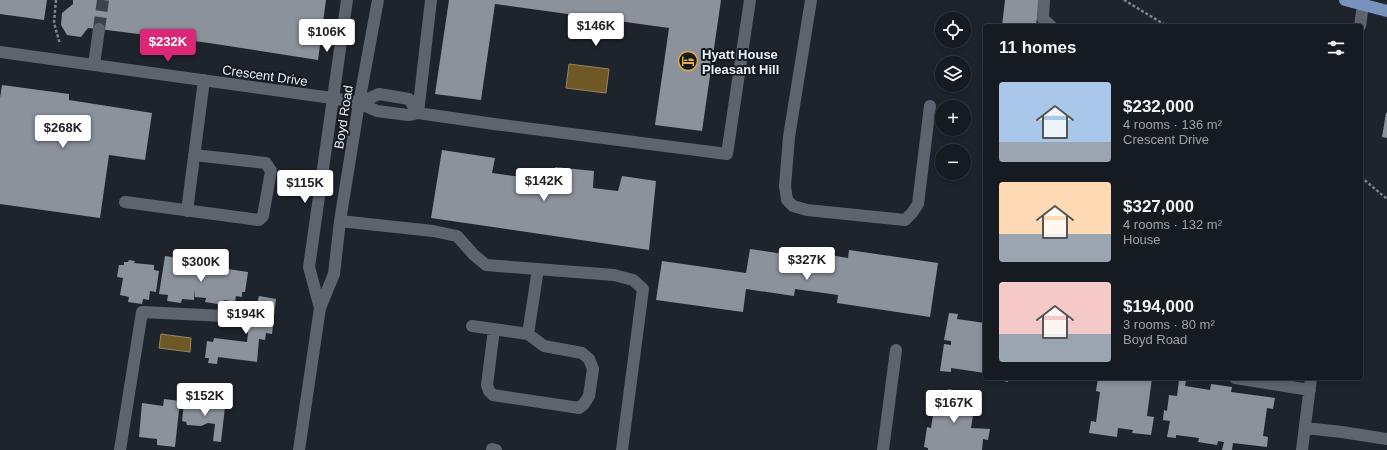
<!DOCTYPE html>
<meta charset="utf-8">
<style>
body{margin:0;font-family:Arial,sans-serif;background:#1f242a;color:#f1f3f6;height:100vh;display:flex;flex-direction:column;font-size:15px;white-space:nowrap}
*{box-sizing:border-box;margin:0}
p{font-size:13px;color:#9ea1a5}
.icon{flex:none;width:22px;height:22px;fill:none;stroke:currentColor;stroke-width:2;stroke-linecap:round;stroke-linejoin:round}
.map{position:relative;flex:1;overflow:hidden}
.side{position:absolute;left:983px;top:24px;width:380px;height:356px;display:flex;flex-direction:column;background:#161b21;border-radius:4px;box-shadow:0 2px 6px #0003,0 0 0 1px #35393f}
.side>*{flex:none}
.fabs{position:absolute;left:935px;top:12px;display:grid;gap:8px}
.fabs a{display:grid;place-items:center;width:36px;height:36px;border-radius:50%;background:#161b21;box-shadow:0 2px 6px #0003,0 0 0 1px #35393f;font-size:20px}
.price{position:absolute;translate:-50% -34px;padding:0 9px;border-radius:4px;background:#fff;color:#222;font-size:13px;line-height:26px;filter:drop-shadow(0 1px 2px #0008)}
.price::after{content:'';position:absolute;left:50%;top:24px;width:12px;height:9px;margin-left:-6px;background:inherit;clip-path:polygon(0 0,100% 0,50% 100%)}
.price.active{background:#db2777;color:#fff}
ul{padding:0;list-style:none}
li{display:flex;align-items:center;gap:12px;height:100px;padding:0 16px}
li span{display:grid;place-items:center;flex:none;width:112px;height:80px;border-radius:4px;color:#555}
li>.icon{margin-inline-start:auto}
span .icon{width:48px;height:48px;fill:#fffc;stroke-width:1}
li b{font-size:17px}
h2{display:flex;justify-content:space-between;align-items:center;height:48px;padding:0 16px;font-size:17px}
.map>svg:first-child{display:block}
.water{fill:#705825;stroke:#958563}
.building{fill:#8b929c}
.lines{fill:none;stroke-linecap:round;stroke-linejoin:round}
.minor-tunnel{stroke:#3d424a;stroke-width:12;stroke-dasharray:12 6;stroke-linecap:butt}
.path{stroke:#7d8289;stroke-width:2.5;stroke-dasharray:3 2;stroke-linecap:butt}
.minor{stroke:#5e646e;stroke-width:12}
.major{stroke:#7792bd;stroke-width:12}
.labels{text-anchor:middle;stroke-width:4;stroke-linejoin:round;paint-order:stroke}
.poi-label{font-size:13px;font-weight:bold;fill:#ebeff4;stroke:#151a22;text-anchor:start}
.street-label{font-size:13px;fill:#ebeff4;stroke:#151a22}
</style>
<div class="map">
<svg width="1387" height="450" viewBox="0 0 1387 450">
<rect width="100%" height="100%" fill="#1e242c"/>
<path class="water" d="M569,64L609,69L606,93L566,88Z
M161,334L191,338L190,352L159,348Z"/>
<path class="building" d="M0,0H47L44,20L0,14Z
M73,0H326L318,60L209,43L99,29L88,28L81,37L67,35L61,25L62,13L73,4Z
M449,0H721L702,131L655,125L669,28L495,4L481,100L435,94Z
M1005,0H1039L1036,26H1002Z
M2,85L69,94V100L152,113L145,160L109,155L100,218L0,204V98Z
M1386,113H1387V138L1382,137Z
M442,150L495,158L492,173L552,181L555,167L594,171L593,188L618,191L622,176L656,181L649,250L431,218Z
M750,249L798,256V250L848,258L849,250L938,263L930,317L837,303L838,295L795,289L794,296L746,289L743,312L656,300L662,261L746,273Z
M165,256L179,258L178,266L194,268L193,273L198,274L199,268L204,269L205,263L221,265V268L248,272L245,292H242V297L236,296L235,302L224,300V305L205,302L206,298L195,297V289L194,300L182,299L181,303L167,301L168,295L159,294Z
M129,260L135,261L134,263L154,265V270L159,271L156,292L150,291L149,300L143,299L142,304L128,302L129,297L120,295L123,278L117,277L119,265H124V262H128Z
M259,296L276,299L272,334L266,333L265,340L259,339L257,362L218,357L217,364L208,363L209,358H205L207,341L213,342L214,338L247,342L248,333L246,330L248,314L253,310L254,302L257,303Z
M949,313L958,314L957,319L985,323V373L951,368V372L940,371L944,344L951,345V341L944,340Z
M989,378H1009L1008,382Z
M1098,378H1152L1147,416L1154,417L1151,435L1132,433L1133,430L1118,428L1117,437L1089,433L1091,421L1096,422L1100,392L1096,391Z
M1179,380L1186,381L1185,386L1210,390L1211,384L1232,387L1231,392L1275,398L1273,409L1267,408L1263,436L1268,437L1267,447L1233,443L1232,450H1222L1224,442L1218,441L1217,445L1198,442L1199,438L1176,435V438L1167,437L1170,421L1163,420L1164,410L1167,411L1169,395L1177,396Z
M948,389L963,392V394L976,396L971,428L990,429L988,440L983,439L982,450H928V448L924,447L927,427L931,428L934,408L929,407L931,396L946,398Z
M164,399L180,401L175,447L157,445V439L139,437L142,403L163,406Z
M184,403L225,407L221,442L213,441L215,424L208,423L201,426L187,425L186,422L182,421Z"/>
<g class="lines">
<path class="minor-tunnel" d="M99,29L103,0"/>
<path class="path" d="M56,0L54,23L60,44
M1124,0L1167,26
M1361,177L1387,199"/>
<path class="minor" d="M431,0L418,113L494,124L727,154L750,0
M811,0L789,137L785,186L787,200L793,206L807,210L905,220L912,213L918,204L930,106
M1044,0L1043,19L1051,26
M1360,26L1363,5
M0,52L332,98L359,103L377,111L408,115L418,113L409,99L379,94L359,103
M94,65L99,29
M125,202L259,220L263,216L271,171L266,163L194,155
M187,211L204,80
M340,221L433,231L457,236L474,255L486,265L614,275L633,280L643,289L622,450
M320,308L309,267L347,0
M472,326L528,334L538,269
M494,329L487,385L489,391L493,395L579,408L584,404L589,396L593,369L589,359L582,353L544,346L528,334
M1235,378L1310,390
M1305,428L1342,432L1387,439
M492,449L496,450
M120,450L142,312L225,316
M299,450L320,308L334,274L340,221L359,103L378,0
M883,450L896,350
M1302,450L1311,378"/>
<path class="major" d="M1345,0L1387,11"/>
</g>
<defs>
<symbol id="hotel-ring" viewBox="-11 -11 22 22"><circle r="9.5" fill="#151a22" stroke="#e3ae34" stroke-width="1.5"/><path d="M-6-4.5h1.5V1H6V5H4.5V3h-9V5H-6ZM-4 0a1.8 1.8 0 1 1 3.6 0ZM.5 0V-2.5h3Q6-2.5 6 0Z" fill="#e3ae34"/></symbol>
</defs>
<g fill-rule="evenodd">
<use href="#hotel-ring" x="677" y="50" width="22" height="22"/>
</g>
<g class="labels">
<g class="poi-label">
<text x="702" y="59">Hyatt House<tspan x="702" dy="15">Pleasant Hill</tspan></text>
</g>
<g class="street-label">
<text transform="translate(265 75) rotate(8)" y="5">Crescent Drive</text>
<text transform="translate(343 117) rotate(-81)" y="5">Boyd Road</text>
</g>
</g>
</svg>
<div class="fabs">
<a><svg class="icon" aria-label="locate" viewBox="0 0 24 24"><circle cx="12" cy="12" r="6"/><path d="M12 2v4M12 18v4M2 12h4M18 12h4"/></svg></a>
<a><svg class="icon" aria-label="layers" viewBox="0 0 24 24"><path d="M12 4l9 5-9 5-9-5zM3 14l9 5 9-5"/></svg></a>
<a>+</a>
<a>−</a>
</div>
<b class="price" style="left:596px;top:47px">$146K</b>
<b class="price" style="left:327px;top:53px">$106K</b>
<b class="price active" style="left:168px;top:63px">$232K</b>
<b class="price" style="left:63px;top:149px">$268K</b>
<b class="price" style="left:544px;top:202px">$142K</b>
<b class="price" style="left:305px;top:204px">$115K</b>
<b class="price" style="left:807px;top:281px">$327K</b>
<b class="price" style="left:201px;top:283px">$300K</b>
<b class="price" style="left:246px;top:335px">$194K</b>
<b class="price" style="left:205px;top:417px">$152K</b>
<b class="price" style="left:954px;top:424px">$167K</b>
<section class="side">
<h2>11 homes<svg class="icon" aria-label="filters" viewBox="0 0 24 24"><path d="M4 7h16M4 17h16"/><circle cx="9" cy="7" r="2"/><circle cx="15" cy="17" r="2"/></svg></h2>
<ul>
<li><span style="background:linear-gradient(#a9c7e8 75%,#9aa5b1 0)"><svg class="icon" aria-label="home" viewBox="0 0 24 24"><path d="M3 11l9-7 9 7M6 9v11h12V9"/></svg></span><div><b>$232,000</b><p>4 rooms · 136 m²</p><p>Crescent Drive</p></div></li>
<li><span style="background:linear-gradient(#ffd9b3 65%,#9aa5b1 0)"><svg class="icon" aria-label="home" viewBox="0 0 24 24"><path d="M3 11l9-7 9 7M6 9v11h12V9"/></svg></span><div><b>$327,000</b><p>4 rooms · 132 m²</p><p>House</p></div></li>
<li><span style="background:linear-gradient(#f6c9c9 65%,#9aa5b1 0)"><svg class="icon" aria-label="home" viewBox="0 0 24 24"><path d="M3 11l9-7 9 7M6 9v11h12V9"/></svg></span><div><b>$194,000</b><p>3 rooms · 80 m²</p><p>Boyd Road</p></div></li>
</ul>
</section>
</div>
